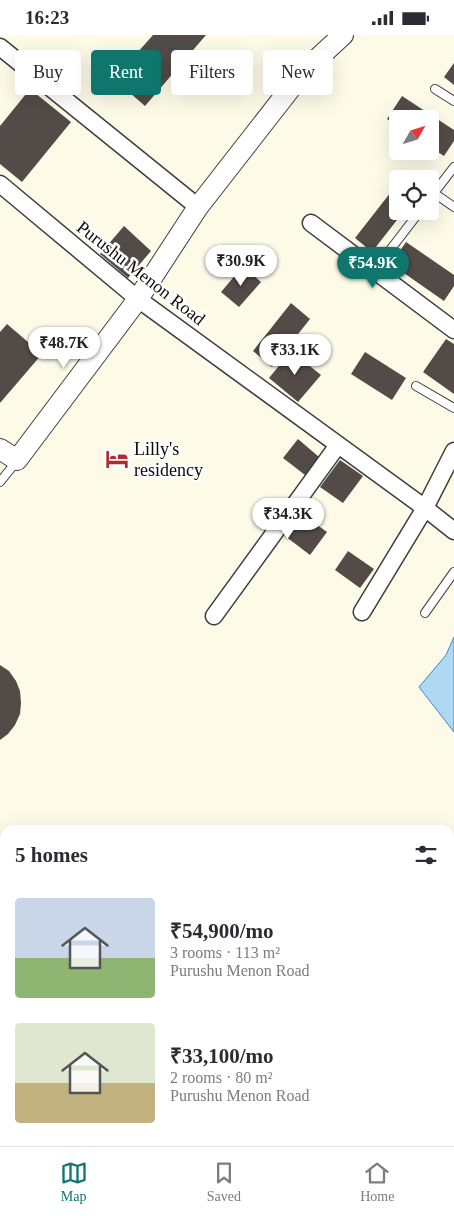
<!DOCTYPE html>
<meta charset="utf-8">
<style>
body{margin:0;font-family:"Times New Roman",serif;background:#f2f2f3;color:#2b2b33;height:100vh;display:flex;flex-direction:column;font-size:19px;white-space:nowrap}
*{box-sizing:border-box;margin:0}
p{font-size:16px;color:#7c7c81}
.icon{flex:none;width:28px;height:28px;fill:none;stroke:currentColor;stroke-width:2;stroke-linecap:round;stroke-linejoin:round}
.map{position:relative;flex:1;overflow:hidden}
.details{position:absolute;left:0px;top:790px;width:455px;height:321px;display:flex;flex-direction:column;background:#fff;border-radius:15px 15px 0 0;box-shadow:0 5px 20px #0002}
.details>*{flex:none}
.guide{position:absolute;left:15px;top:15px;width:425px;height:45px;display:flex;gap:10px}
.needle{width:32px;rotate:51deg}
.controls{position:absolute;left:389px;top:75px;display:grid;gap:10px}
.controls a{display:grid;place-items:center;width:50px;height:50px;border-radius:5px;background:#fff;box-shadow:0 5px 20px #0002;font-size:25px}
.price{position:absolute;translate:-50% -42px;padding:0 11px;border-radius:18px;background:#fff;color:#222;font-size:16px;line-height:32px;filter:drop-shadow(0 1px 2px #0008)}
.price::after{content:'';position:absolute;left:50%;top:30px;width:15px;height:11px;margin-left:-8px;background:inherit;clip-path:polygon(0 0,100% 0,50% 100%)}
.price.current{background:#0f766e;color:#fff}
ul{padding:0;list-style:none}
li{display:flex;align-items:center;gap:15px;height:125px;padding:0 15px}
li span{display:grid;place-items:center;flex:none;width:140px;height:100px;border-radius:5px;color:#555}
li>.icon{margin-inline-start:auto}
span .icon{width:60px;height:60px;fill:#fffc;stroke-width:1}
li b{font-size:21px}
h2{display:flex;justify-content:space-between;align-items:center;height:60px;padding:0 15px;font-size:21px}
.pill{padding:0 18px;border-radius:5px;background:#fff;box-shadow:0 5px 20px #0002;font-size:18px;line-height:45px}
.pill.current{background:#0f766e;color:#fff}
.status{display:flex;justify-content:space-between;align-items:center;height:35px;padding:0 25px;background:#fff;direction:ltr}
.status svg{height:14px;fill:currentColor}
.tab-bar{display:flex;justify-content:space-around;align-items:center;height:70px;border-top:1px solid #e1e1e2;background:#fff;font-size:14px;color:#7c7c81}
.tab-bar a{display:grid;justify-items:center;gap:2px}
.tab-bar .current{color:#0f766e}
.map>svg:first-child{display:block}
.water{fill:#b0d8f2;stroke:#3b8bc5}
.building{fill:#524b47}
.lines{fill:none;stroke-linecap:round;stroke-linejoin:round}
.service-casing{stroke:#3d3d3d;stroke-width:10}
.minor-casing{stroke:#3d3d3d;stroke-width:19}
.tertiary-casing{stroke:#3d3d3d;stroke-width:22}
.service{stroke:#fff;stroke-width:8}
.minor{stroke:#fff;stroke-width:16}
.tertiary{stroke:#fff;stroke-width:20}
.labels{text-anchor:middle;stroke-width:5;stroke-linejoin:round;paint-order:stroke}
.street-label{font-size:18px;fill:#0a0a0a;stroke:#fff}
.poi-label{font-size:18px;fill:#0a0a0a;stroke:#fff;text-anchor:start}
</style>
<div class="status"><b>16:23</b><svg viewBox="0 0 49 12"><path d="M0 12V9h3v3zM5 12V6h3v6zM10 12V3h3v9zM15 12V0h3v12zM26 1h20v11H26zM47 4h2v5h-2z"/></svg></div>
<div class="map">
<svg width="454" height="1111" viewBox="0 0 454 1111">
<rect width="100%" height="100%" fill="#fefae8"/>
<path class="water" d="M454,602V697L419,652L446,620Z"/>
<path class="building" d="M153,0H206L145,71L114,44Z
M454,28V50L444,42Z
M30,54L71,87L22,147L0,129V91Z
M402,61L454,95V106L444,121L430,112V84H398V91L387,84Z
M398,148V176H404L372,217L355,203Z
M124,191L151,216L128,243L100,219Z
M406,207L454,240V251L444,266L391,229Z
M243,231L261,247L239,272L221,257Z
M291,268L310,284L272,332L253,316Z
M7,289L42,319L0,368V297Z
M446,304L454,309V359L423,337Z
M291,316L321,340L298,367L269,343Z
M365,317L406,343L392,365L351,339Z
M298,404L319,422L305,440L283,423Z
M340,425L363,441L343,468L320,452Z
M302,479L327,497L310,520L285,501Z
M348,516L374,534L360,553L335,535Z
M0,630L9,636L16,646L20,656L21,668L20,679L15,690L8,699L0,705Z
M454,1064V1111H444L442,1106H450V1068Z"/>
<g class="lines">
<defs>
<path id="service" d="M435,54L454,66
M454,132L434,158L454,172
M387,219L420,176
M416,351L454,373
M0,447L16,427
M425,578L454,537
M0,874L5,879
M450,881H454
M0,988L5,981
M125,1106L130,1111"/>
<path id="minor" d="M0,12L198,172
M0,149L138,264L425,473L454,496
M311,188L454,295
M362,577L425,473L454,416
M214,581L338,410"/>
<path id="tertiary" d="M0,414L17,425L138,264L198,172L244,113L304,36L343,0"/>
</defs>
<use href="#service" class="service-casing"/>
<use href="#minor" class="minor-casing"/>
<use href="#tertiary" class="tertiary-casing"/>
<use href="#service" class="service"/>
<use href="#minor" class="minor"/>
<use href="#tertiary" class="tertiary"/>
</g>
<defs>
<symbol id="hotel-bare" viewBox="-9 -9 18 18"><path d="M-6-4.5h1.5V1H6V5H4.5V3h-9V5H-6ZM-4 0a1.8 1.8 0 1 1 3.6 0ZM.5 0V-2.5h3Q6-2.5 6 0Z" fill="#b12b2f" stroke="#fff" stroke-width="2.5" paint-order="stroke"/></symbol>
</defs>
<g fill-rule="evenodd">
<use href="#hotel-bare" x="101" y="408" width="32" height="32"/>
</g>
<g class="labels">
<g class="street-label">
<text transform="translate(141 238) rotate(38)" y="6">Purushu Menon Road</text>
</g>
<g class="poi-label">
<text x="134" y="420">Lilly's<tspan x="134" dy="21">residency</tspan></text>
</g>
</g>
</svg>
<div class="controls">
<a><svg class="needle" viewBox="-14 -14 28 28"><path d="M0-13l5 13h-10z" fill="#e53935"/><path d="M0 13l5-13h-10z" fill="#7c7c81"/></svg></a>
<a><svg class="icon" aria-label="locate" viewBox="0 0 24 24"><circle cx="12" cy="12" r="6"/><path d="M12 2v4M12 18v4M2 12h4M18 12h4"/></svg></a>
</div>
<b class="price" style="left:241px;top:252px">₹30.9K</b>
<b class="price current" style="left:373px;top:254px">₹54.9K</b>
<b class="price" style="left:64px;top:334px">₹48.7K</b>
<b class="price" style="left:295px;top:341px">₹33.1K</b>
<b class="price" style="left:288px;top:505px">₹34.3K</b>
<div class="guide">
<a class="pill">Buy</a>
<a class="pill current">Rent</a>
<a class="pill">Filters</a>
<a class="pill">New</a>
</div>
<section class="details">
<h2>5 homes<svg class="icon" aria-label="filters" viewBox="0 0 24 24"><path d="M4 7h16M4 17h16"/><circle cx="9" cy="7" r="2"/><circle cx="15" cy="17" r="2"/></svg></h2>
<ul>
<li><span style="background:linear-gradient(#c9d6e8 60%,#8fb573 0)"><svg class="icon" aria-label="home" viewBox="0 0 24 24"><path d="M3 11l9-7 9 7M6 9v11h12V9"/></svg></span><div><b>₹54,900/mo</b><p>3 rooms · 113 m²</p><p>Purushu Menon Road</p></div></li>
<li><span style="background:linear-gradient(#dfe7d0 60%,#c2b280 0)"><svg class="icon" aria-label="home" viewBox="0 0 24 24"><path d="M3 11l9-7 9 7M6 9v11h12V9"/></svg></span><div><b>₹33,100/mo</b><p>2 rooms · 80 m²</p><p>Purushu Menon Road</p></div></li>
</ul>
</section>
</div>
<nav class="tab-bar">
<a class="current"><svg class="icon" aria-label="map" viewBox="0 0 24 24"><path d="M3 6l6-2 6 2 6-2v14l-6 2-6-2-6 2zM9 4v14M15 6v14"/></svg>Map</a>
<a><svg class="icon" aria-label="saved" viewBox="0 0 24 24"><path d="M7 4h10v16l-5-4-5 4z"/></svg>Saved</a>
<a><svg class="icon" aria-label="home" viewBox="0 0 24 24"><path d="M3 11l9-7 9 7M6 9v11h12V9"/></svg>Home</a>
</nav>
